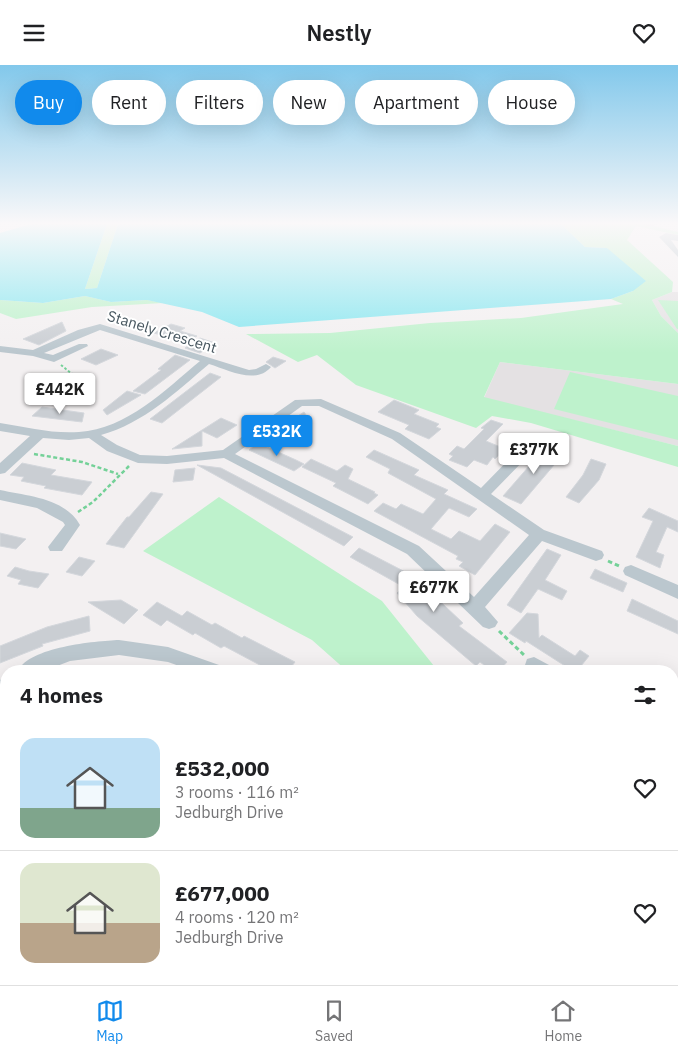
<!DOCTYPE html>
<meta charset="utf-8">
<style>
body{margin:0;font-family:"IBM Plex Sans",sans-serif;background:#f6f6f6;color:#202124;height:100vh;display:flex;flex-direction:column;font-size:19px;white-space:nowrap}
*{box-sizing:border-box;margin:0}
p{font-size:16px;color:#757577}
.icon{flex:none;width:28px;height:28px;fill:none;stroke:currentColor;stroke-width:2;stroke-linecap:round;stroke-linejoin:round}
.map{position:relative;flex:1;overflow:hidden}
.panel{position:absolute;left:0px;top:600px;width:679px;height:320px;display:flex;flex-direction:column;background:#fff;border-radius:20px 20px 0 0;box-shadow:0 5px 20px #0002}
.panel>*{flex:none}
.guide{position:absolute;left:15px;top:15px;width:649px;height:45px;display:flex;gap:10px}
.price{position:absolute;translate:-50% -42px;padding:0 11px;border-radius:5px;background:#fff;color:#222;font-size:16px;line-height:32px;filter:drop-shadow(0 1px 2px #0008)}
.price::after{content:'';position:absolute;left:50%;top:30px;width:15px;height:11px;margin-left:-8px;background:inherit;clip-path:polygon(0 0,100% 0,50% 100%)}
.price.current{background:#118aec;color:#fff}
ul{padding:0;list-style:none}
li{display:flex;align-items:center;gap:15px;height:125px;padding:0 20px}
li+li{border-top:1px solid #e0e0e0}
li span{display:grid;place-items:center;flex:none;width:140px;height:100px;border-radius:15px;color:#555}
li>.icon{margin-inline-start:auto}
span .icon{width:60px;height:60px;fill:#fffc;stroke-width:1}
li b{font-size:21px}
h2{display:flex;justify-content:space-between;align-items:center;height:60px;padding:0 20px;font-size:21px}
.pill{padding:0 18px;border-radius:22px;background:#fff;box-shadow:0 5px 20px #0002;font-size:18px;line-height:45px}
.pill.current{background:#118aec;color:#fff}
header{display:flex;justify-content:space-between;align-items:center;height:65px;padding:0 20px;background:#fff;font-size:22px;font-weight:600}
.dock{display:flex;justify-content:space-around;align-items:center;height:70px;border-top:1px solid #e0e0e0;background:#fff;font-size:14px;color:#757577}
.dock a{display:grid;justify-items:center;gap:2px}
.dock .current{color:#118aec}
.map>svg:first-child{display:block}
.education{fill:#e4e1e3}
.green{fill:#bef2cc}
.water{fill:#89e7f0}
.building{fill:#caced3;stroke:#d4d7dc}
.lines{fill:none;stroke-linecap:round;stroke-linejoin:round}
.path-far2{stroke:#74d198;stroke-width:2;stroke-dasharray:2.5 2;stroke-linecap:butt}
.path-far1{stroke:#74d198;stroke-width:2.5;stroke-dasharray:4 2.5;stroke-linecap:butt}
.path{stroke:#74d198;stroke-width:3;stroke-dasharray:4.5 3;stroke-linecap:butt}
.minor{fill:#bbc7ce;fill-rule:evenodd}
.labels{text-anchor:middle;stroke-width:4;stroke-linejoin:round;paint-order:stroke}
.far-street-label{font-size:15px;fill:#47565f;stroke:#fff}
</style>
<header><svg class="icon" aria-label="menu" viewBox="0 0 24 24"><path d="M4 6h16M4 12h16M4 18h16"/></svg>Nestly<svg class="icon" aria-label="heart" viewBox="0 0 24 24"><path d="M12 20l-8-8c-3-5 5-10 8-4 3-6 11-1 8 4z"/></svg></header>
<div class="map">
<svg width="678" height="920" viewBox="0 0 678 920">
<rect width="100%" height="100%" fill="#f3f0f1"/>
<path class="education" d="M672,227H678V268L661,251L652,235Z
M500,297L678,319V381L484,333Z"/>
<path class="green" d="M107,159H118L97,223L85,224Z
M561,159H646L678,167V170L636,161L627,175L673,217L672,227L652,235L661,251L678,268V319L500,297L484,332L678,381V402L531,358L492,351L476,363L356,320L317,290L298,297L246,269L330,268L430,258L521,253L623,239L611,234L633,226L607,183L585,182Z
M85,231L111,237L147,235L163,238L92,242L16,254L0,248V235L43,238Z
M658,235L678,236V264H677Z
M570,307L678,331V375L554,344Z
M219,432L382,536L438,606H347L312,575L143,486Z"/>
<path class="water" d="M31,159H107L85,224L97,223L118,159H561L585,182L607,183L646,216L633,226L611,234L239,262L202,247L147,235L111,237L85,231L43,238L0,235V168Z"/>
<path class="building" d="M62,257L66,266L39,280L23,274Z
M171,259L185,263L180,266L197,271L186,278L154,268Z
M200,273L215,278L200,288L185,283Z
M101,284L118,290L96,300L81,294Z
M175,290L190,295L145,329L133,326L161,305L158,304Z
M273,292L286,296L275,303L266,297Z
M210,308L221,312L162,358L150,354Z
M127,326L141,330L107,350L103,345Z
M394,335L419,345L414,349L439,359L436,362L441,364L429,374L405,364L409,360L378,347Z
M42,342L84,348L82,357L32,351Z
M304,347L309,354L280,375L269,370Z
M221,353L237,360L217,373L202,366V381L172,384Z
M491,355L503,359L486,376L505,384L495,394L493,392L487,400L474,395L467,402L449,395L453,391L449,389L457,381L464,384L484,364L481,363Z
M258,378L296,395L304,399L294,406L249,385Z
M553,381H563L565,387L521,439L503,431L530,400L534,401Z
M374,385L419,405L414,410L448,425L444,429L477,444L469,452L449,443L431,464L451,474L459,466L480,476L495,459L510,467L475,510L459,501L463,497L456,494L458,491L374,446L383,438L396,444L401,439L423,449L436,434L388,408L390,404L366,392Z
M311,394L337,406L345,400L353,404L348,414L375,427L374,428L378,430L368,439L333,421L336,418L302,402Z
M591,394L606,399L599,415L579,438L566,432L583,410Z
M22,398L56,405L51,410L92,417L82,430L44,423L46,421L21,416L24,412L10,410Z
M197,400L221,403L353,472L344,481Z
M195,403L193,415L173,417L175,405Z
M151,427L163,429L124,483L106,479L127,452H129Z
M649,443L678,456V467L667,462L656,487L664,490L660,503L636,492L653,456L642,452Z
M0,468L26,474L16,484L0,481Z
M359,483L413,511L411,514L424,526L427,524L463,558L459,561L507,597L499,606H492L480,597L476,601L417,551L397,528L404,522L350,492Z
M547,484L561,490L545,515L567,526L562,535L538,524L521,548L507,540Z
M79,492L95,496L82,511L66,507Z
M15,502L29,506L49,509L38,523L18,519L21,515L7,511Z
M595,504L627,518L623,527L590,513Z
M632,534L678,556V569L627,546Z
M121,535L138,545L124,559L88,537Z
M157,537L182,551L187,546L212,560L215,558L242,573L244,571L295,597L288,606H271L224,581L221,583L195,568L193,570L167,555L161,561L143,550Z
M527,548L538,549L539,573L542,570L575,591L580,585L589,591L577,606H573L526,576L525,578L509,568Z
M89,551L90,566L42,579L43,581L0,598V581L47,562Z"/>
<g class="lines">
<path class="path-far2" d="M61,300L82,317"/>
<path class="path-far1" d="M34,389L82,397L118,409
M78,447L93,437L129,401"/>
<path class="path" d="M608,496L619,501
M499,566L524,590"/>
<path class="minor" d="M657,159L650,162L646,160L647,159Z
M666,168L678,170V176L671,175L678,185V192L659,172Z
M100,259L249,305L256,304L266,299L271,302C256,320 228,305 209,299C176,327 144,358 101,370L117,380L140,390L167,391L223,385L295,335L321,334L400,368L481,423L524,379L529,378L535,382L534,385L491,429L544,465L602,486L604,490L602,494L596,496L542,476L485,542L498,557L495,562L489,564L483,562L407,489L224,393L167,399L138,398L107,386L89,373L69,375L43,373L5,408L0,409V398L30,371L0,366V358C27,362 52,369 79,367C127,364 165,325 200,296L100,265L44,288L53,290L79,279H87L88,281L54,297L33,291L0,287V281L33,285L78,265ZM302,341H319L392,374L529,470L474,532L419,481L235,389Z
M0,425C28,431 65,433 80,460L62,486H50L48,482L65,460L63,457L37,443L0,435Z
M631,500L678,520V534L625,510L623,506L625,502Z
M119,575L168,582L219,600L221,606H193L168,597L119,590L70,596L44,606H18C29,582 95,576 119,575Z
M534,592L549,600L551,606H527L525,600L527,594Z
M6,612V653L0,651V615Z
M6,701V726L0,729V704Z
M6,742V764L0,766V744Z
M672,761L678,763V787L672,784Z
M0,805L6,807V831L0,829Z
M154,914H183L181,920H151Z
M629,914H655L656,920H628Z"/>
</g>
<linearGradient id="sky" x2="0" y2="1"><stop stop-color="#82c8eb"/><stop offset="0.55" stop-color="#faf8f9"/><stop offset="1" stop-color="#faf8f9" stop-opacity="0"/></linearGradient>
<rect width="678" height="288" fill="url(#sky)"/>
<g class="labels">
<g class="far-street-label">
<text transform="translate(162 267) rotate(17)" y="5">Stanely Crescent</text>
</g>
</g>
</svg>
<b class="price" style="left:60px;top:350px">£442K</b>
<b class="price current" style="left:277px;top:392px">£532K</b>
<b class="price" style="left:534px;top:410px">£377K</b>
<b class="price" style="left:434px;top:548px">£677K</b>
<div class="guide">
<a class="pill current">Buy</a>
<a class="pill">Rent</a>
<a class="pill">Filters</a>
<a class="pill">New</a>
<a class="pill">Apartment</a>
<a class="pill">House</a>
</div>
<section class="panel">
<h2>4 homes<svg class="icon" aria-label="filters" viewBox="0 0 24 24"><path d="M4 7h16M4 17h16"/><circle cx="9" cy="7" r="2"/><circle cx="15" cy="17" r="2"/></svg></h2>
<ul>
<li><span style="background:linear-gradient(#bfe0f5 70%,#7fa58c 0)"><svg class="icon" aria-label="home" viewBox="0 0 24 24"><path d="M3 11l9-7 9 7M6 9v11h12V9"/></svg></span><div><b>£532,000</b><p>3 rooms · 116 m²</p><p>Jedburgh Drive</p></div><svg class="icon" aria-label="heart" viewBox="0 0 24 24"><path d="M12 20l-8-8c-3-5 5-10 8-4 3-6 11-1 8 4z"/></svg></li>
<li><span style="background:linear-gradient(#dfe7d0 60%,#b9a48a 0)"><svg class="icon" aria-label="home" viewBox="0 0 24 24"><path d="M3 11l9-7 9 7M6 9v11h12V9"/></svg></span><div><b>£677,000</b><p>4 rooms · 120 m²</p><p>Jedburgh Drive</p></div><svg class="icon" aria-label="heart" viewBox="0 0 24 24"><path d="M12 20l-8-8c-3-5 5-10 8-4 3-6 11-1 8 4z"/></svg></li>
</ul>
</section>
</div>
<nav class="dock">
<a class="current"><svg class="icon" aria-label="map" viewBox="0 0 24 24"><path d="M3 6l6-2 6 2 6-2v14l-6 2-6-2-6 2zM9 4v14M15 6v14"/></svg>Map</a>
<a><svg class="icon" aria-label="saved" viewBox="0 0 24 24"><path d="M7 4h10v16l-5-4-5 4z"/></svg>Saved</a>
<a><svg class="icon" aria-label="home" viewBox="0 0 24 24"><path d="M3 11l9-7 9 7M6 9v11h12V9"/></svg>Home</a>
</nav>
